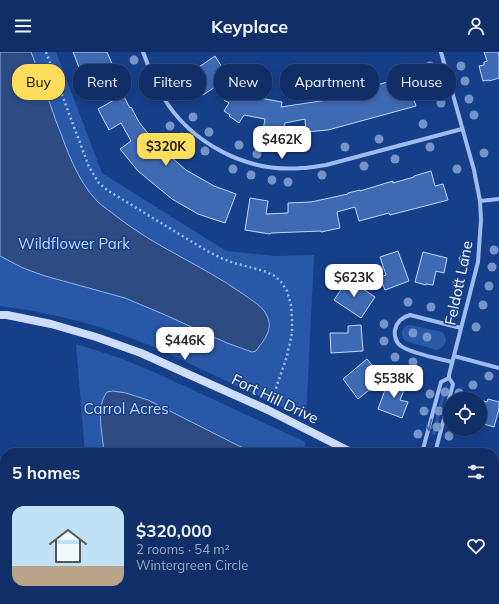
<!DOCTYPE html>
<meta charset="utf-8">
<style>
body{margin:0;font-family:Mulish,sans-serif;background:#1e3b71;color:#f1f3f6;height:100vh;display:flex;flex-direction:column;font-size:15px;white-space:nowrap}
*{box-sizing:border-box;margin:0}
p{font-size:13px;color:#9ca9c0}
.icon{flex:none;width:22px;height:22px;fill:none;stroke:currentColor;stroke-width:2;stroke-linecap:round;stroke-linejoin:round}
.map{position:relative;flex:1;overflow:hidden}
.details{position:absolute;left:0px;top:396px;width:499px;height:156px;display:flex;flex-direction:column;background:#102f68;border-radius:16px 16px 0 0;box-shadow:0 2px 6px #0003,0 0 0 1px #304a7c}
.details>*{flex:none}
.top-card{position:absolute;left:12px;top:12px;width:475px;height:36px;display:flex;gap:8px}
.fabs{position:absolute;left:443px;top:340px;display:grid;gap:8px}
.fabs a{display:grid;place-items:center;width:44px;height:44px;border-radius:50%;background:#102f68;box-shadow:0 2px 6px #0003,0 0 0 1px #304a7c;font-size:20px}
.price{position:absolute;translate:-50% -34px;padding:0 9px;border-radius:8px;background:#fff;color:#222;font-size:13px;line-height:26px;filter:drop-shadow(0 1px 2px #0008)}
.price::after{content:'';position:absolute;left:50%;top:24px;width:12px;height:9px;margin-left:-6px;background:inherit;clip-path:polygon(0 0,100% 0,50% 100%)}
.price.on{background:#ffdd5c;color:#111}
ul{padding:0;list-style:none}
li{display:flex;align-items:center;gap:12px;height:100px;padding:0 12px}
li span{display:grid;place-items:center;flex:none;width:112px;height:80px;border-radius:12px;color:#555}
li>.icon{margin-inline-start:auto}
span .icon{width:48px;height:48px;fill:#fffc;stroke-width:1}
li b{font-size:17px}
h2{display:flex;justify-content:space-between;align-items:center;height:48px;padding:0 12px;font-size:17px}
.pill{padding:0 14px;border-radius:16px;background:#102f68;box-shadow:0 2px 6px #0003,0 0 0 1px #304a7c;font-size:14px;line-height:36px}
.pill.on{background:#ffdd5c;color:#111}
header{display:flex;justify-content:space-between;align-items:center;height:52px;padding:0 12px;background:#102f68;font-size:18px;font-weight:700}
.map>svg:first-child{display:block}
.green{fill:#2958a9}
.water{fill:#2d4c84;stroke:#91b6f1}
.building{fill:#3e69b3;stroke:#c4d9fb}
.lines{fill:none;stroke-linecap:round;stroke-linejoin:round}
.path{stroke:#9ebcef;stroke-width:2.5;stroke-dasharray:2 3;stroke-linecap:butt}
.street{stroke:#9ebcef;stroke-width:4}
.secondary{stroke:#ccdcfa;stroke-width:8}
.tree{fill:#7694c8}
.oneway{stroke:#466bad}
.labels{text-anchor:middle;stroke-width:3;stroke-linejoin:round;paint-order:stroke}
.park-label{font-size:15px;fill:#c4d9fb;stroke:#163f8a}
.street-label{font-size:15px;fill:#fff;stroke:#163f8a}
</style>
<header><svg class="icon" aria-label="menu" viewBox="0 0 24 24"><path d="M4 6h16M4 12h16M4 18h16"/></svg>Keyplace<svg class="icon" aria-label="person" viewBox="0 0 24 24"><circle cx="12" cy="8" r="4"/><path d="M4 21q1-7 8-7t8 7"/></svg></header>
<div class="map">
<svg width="499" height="552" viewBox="0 0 499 552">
<rect width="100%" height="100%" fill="#163f8a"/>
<path class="green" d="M0,0H56L102,121L226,199L275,204L314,203L306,366L156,296C106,275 54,260 0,254Z
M407,273H411L442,280C449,286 446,295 437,298L405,289C401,283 400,277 407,273Z
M76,292L120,306L154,320L305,390L304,401H85Z
M447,332H448L435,383L432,382L443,338Z
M97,547H298L297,552H97Z"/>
<path class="water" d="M0,0H31C40,23 48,46 56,69C67,97 76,127 97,149C103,155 110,159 116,164C155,195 202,213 243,242C251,248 263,254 267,264C274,278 263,289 256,299L252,300L227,291L163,262L125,246L45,224L23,216L0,204Z
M113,339L126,341L148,348L253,401H104C103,383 95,356 107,340Z
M115,547H262L263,552H115Z"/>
<path class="building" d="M73,0H107L120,30L89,41Z
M484,0H498L499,4V26L489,29V28L483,29L479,14L484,13V10L487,9Z
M215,4L225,20L221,23L227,27L203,43L192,26L199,22L196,17Z
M415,22L418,35L411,38L416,54L328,78L306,80L305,67L285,71L282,82L263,78L265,67L244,63L239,71L229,64L230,63L224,59L229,51L224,48L234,32L254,45L282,50L281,55L327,48L326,45L376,32L377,33Z
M123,43L130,56L131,55L139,70L153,88L151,90L170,106L171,105L186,118L214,134L236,142L225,171L198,162L172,147L138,119L120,97L131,89L121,71L109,78L98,57Z
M431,119L435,134L443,132L448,148L390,163L389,161L359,169L355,155L337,160L340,176L321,180V179L271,181L270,182L245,178L250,146L268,149L266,162L288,161V151L311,150L348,142V141L360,138V139L393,129V131L414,125V124Z
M398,199L409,229L385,238L380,225L386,223L380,205Z
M423,200L447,206L444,221L436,219L433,233L426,232V233L415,230Z
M348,227L375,245L361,266L334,248Z
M361,273L363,299L331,301L330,281H348V274Z
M367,307L383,327L358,347L343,327Z
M389,327L406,333L400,348L408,350L402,366L378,357Z
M488,347L499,350V357L494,375L480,371V348L487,350Z"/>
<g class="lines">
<path class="path" d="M46,0L89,115L99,131L107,138L207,199L223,207L234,211L264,219L275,224L282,231L287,239L291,253L292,265V281L287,304L274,342"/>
<path class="street" d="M143,0C149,15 154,31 163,45C191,91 246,121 302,116C310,116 318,114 326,113L462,77
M480,149L499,147
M454,304L499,316
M452,310C440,307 410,301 401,294C396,291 394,283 395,278C397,269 402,265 410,263L461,276
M422,401L441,330L449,326
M435,401L453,332L449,326V323L478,210L481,168L480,149L474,118L441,0
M494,546H499
M386,547L389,552
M394,552L401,547"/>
<path class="secondary" d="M0,263H7L51,272L96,285L141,301L268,358L347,398L356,401
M494,438H499"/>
</g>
<g class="tree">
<circle cx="134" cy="8" r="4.5"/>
<circle cx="430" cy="14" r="4.5"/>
<circle cx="461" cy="14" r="4.5"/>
<circle cx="465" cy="29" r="4.5"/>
<circle cx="436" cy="33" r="4.5"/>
<circle cx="146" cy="34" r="4.5"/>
<circle cx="172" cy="37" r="4.5"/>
<circle cx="469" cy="47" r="4.5"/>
<circle cx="441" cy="51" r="4.5"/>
<circle cx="474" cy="63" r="4.5"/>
<circle cx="193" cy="65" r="4.5"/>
<circle cx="423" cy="72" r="4.5"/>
<circle cx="170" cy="74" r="4.5"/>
<circle cx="209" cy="80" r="4.5"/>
<circle cx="182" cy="85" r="4.5"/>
<circle cx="379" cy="87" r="4.5"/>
<circle cx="239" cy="93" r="4.5"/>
<circle cx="345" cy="95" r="4.5"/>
<circle cx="430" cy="95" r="4.5"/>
<circle cx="205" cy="99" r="4.5"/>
<circle cx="484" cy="101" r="4.5"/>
<circle cx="257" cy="102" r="4.5"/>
<circle cx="395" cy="107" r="4.5"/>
<circle cx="364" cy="114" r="4.5"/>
<circle cx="233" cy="117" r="4.5"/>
<circle cx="457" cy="117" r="4.5"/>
<circle cx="251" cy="123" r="4.5"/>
<circle cx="322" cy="123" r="4.5"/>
<circle cx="272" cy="128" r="4.5"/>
<circle cx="288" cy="130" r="4.5"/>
<circle cx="494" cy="198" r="4.5"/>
<circle cx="463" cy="207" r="4.5"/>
<circle cx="492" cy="215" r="4.5"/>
<circle cx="457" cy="231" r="4.5"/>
<circle cx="489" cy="234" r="4.5"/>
<circle cx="408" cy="250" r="4.5"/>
<circle cx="483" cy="253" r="4.5"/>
<circle cx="431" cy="255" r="4.5"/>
<circle cx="384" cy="272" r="4.5"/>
<circle cx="476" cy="275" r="4.5"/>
<circle cx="413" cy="281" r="4.5"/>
<circle cx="427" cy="285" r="4.5"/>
<circle cx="384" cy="289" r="4.5"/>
<circle cx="395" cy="305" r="4.5"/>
<circle cx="413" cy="310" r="4.5"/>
<circle cx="489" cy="324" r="4.5"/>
<circle cx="473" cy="333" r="4.5"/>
<circle cx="445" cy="340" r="4.5"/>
<circle cx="459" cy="341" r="4.5"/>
<circle cx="430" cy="342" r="4.5"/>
<circle cx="424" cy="359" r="4.5"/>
<circle cx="439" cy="359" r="4.5"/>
<circle cx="437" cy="375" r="4.5"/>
<circle cx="418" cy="382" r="4.5"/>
<circle cx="449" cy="384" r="4.5"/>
</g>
<defs><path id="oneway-shaft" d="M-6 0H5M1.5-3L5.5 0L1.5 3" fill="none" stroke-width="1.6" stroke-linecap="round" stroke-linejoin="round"/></defs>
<use class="oneway" href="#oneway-shaft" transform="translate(430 373) rotate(105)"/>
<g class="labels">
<g class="park-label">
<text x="74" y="197">Wildflower Park</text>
<text x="126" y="362">Carrol Acres</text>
</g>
<g class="street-label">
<text transform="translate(459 231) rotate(-78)" y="5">Feldott Lane</text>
<text transform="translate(275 347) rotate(26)" y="5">Fort Hill Drive</text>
</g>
</g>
</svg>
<div class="fabs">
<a><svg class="icon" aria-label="locate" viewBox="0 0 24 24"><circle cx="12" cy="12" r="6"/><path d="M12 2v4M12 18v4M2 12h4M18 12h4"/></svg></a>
</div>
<b class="price" style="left:282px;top:108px">$462K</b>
<b class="price on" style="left:166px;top:115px">$320K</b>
<b class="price" style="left:354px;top:246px">$623K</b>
<b class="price" style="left:185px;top:309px">$446K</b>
<b class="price" style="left:394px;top:347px">$538K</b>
<div class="top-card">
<a class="pill on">Buy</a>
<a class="pill">Rent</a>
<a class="pill">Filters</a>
<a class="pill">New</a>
<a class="pill">Apartment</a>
<a class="pill">House</a>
</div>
<section class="details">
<h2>5 homes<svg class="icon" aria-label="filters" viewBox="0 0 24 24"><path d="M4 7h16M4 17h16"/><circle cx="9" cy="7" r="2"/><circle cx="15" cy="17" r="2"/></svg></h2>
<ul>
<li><span style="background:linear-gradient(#bfe0f5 75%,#b9a48a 0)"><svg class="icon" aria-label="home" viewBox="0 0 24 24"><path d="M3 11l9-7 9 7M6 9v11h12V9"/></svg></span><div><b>$320,000</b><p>2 rooms · 54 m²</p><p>Wintergreen Circle</p></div><svg class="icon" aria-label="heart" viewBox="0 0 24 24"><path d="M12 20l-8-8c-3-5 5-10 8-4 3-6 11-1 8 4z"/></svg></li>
</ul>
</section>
</div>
